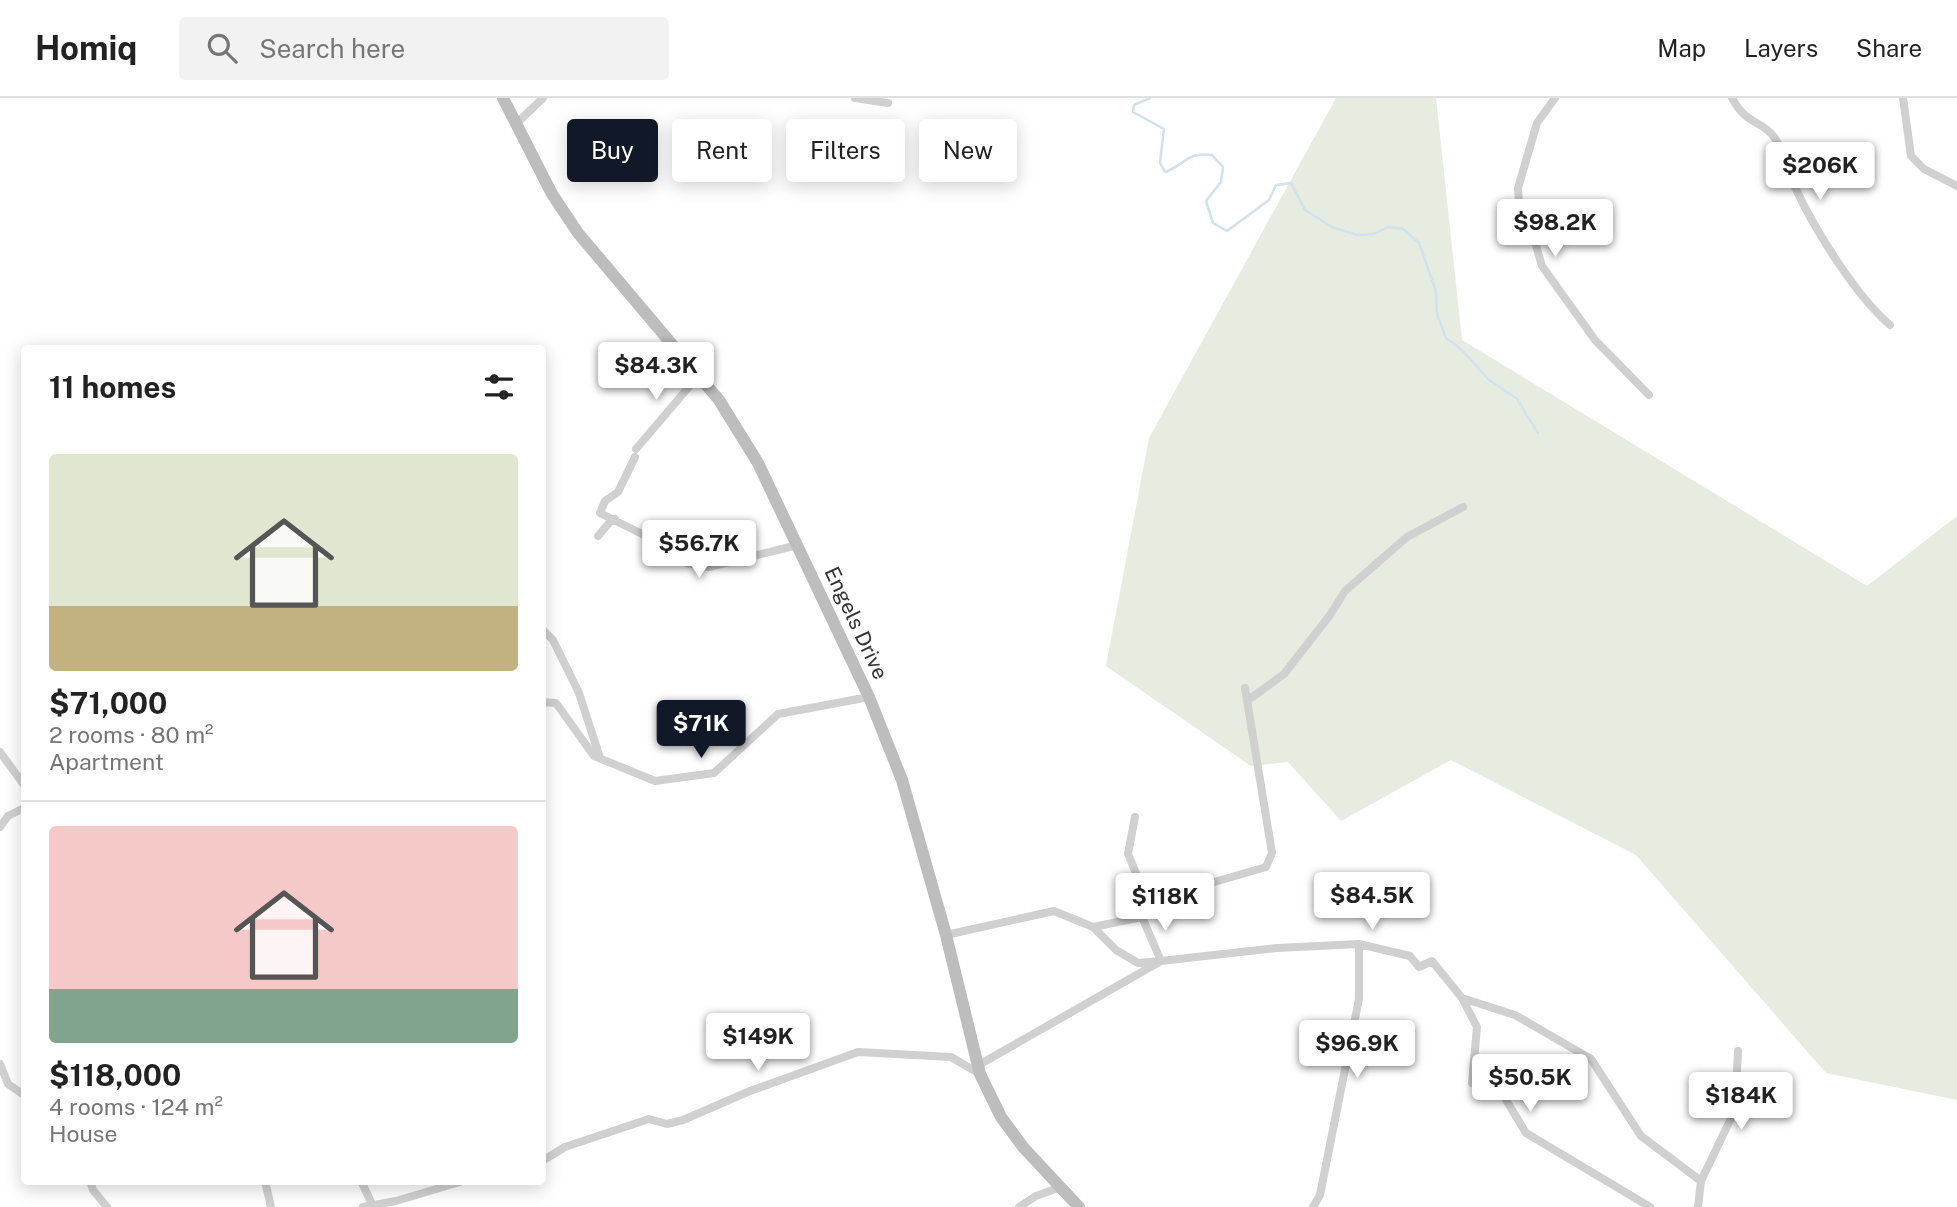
<!DOCTYPE html>
<meta charset="utf-8">
<style>
body{margin:0;font-family:"Public Sans",sans-serif;background:#f2f2f2;color:#222;height:100vh;display:flex;flex-direction:column;font-size:26px;white-space:nowrap}
*{box-sizing:border-box;margin:0}
p{font-size:23px;color:#767676}
.icon{flex:none;width:38px;height:38px;fill:none;stroke:currentColor;stroke-width:2;stroke-linecap:round;stroke-linejoin:round}
.map{position:relative;flex:1;overflow:hidden}
.side{position:absolute;left:21px;top:247px;width:525px;height:840px;display:flex;flex-direction:column;background:#fff;border-radius:7px;box-shadow:0 4px 18px #0003}
.side>*{flex:none}
.banner{position:absolute;left:567px;top:21px;width:665px;height:63px;display:flex;gap:14px}
.price{position:absolute;translate:-50% -60px;padding:0 16px;border-radius:7px;background:#fff;color:#222;font-size:23px;line-height:46px;filter:drop-shadow(0 2px 4px #0008)}
.price::after{content:'';position:absolute;left:50%;top:42px;width:21px;height:16px;margin-left:-10px;background:inherit;clip-path:polygon(0 0,100% 0,50% 100%)}
.price.current{background:#111827;color:#fff}
ul{padding:0;list-style:none}
li{display:grid;align-content:center;gap:14px;height:371px;padding:0 28px}
li+li{border-top:2px solid #e0e0e0}
li span{display:grid;place-items:center;height:217px;border-radius:7px;color:#555}
li>.icon{margin-inline-start:auto}
span .icon{width:126px;height:126px;fill:#fffc;stroke-width:1}
li b{font-size:30px}
h2{display:flex;justify-content:space-between;align-items:center;height:84px;padding:0 28px;font-size:30px}
.chip{padding:0 24px;border-radius:7px;background:#fff;box-shadow:0 4px 18px #0003;font-size:24px;line-height:63px}
.chip.current{background:#111827;color:#fff}
header{display:flex;align-items:center;gap:42px;box-sizing:border-box;height:98px;padding:0 35px;background:#fff;border-bottom:2px solid #e0e0e0}
header strong{font-size:33px}
nav{display:flex;gap:38px;margin-inline-start:auto;font-size:24px}
.search{width:490px;height:63px;background:#f2f2f2;display:flex;align-items:center;gap:18px;box-sizing:border-box;padding:0 24px;border-radius:7px;color:#767676;font-size:26px}
.map>svg:first-child{display:block}
.green{fill:#e6ecdf}
.lines{fill:none;stroke-linecap:round;stroke-linejoin:round}
.stream{stroke:#cfe2ee;stroke-width:2.5}
.street{stroke:#d0d0d0;stroke-width:8}
.secondary{stroke:#bdbdbd;stroke-width:12}
.labels{text-anchor:middle;stroke-width:7;stroke-linejoin:round;paint-order:stroke}
.street-label{font-size:21px;fill:#333;stroke:#fff}
</style>
<header>
<strong>Homiq</strong>
<div class="search"><svg class="icon" aria-label="search" viewBox="0 0 24 24"><circle cx="10" cy="10" r="6"/><path d="M15 15l6 6"/></svg>Search here</div>
<nav><a>Map</a><a>Layers</a><a>Share</a></nav>
</header>
<div class="map">
<svg width="1957" height="1109" viewBox="0 0 1957 1109">
<rect width="100%" height="100%" fill="#fff"/>
<path class="green" d="M1336,0H1436L1462,242L1867,488L1957,418V1002L1826,975L1636,757L1451,662L1341,723L1288,664L1251,668L1106,568L1149,340Z"/>
<g class="lines">
<path class="stream" d="M1150,0L1134,7L1133,14L1164,31L1160,65L1165,74C1187,66 1185,54 1212,57L1223,69L1221,84L1206,103L1213,125L1227,133L1269,102L1276,87L1291,85L1305,112L1332,129L1357,137L1374,136L1388,129L1403,131L1419,145L1436,193L1437,216L1446,240L1463,253L1488,281L1517,301L1538,335"/>
<path class="street" d="M855,0L888,5
M1555,0L1537,25L1518,90L1519,104L1526,113L1542,168L1595,242L1649,297
M1732,0C1746,27 1762,22 1774,39C1784,52 1788,74 1795,89C1814,131 1856,198 1890,227
M1903,0L1911,58L1924,71L1957,88
M517,25L543,0
M636,351L699,277
M635,359L618,394L605,403L600,415L642,436L667,443L687,465L709,469L798,447
M598,438L609,425L615,421
M542,531L553,542L579,595L600,660
M1247,603L1284,576L1330,517L1345,493L1407,439L1463,409
M542,604L556,605L594,658L655,683L714,675L778,616L869,599
M0,654L24,687
M0,729L8,718L24,710
M1133,819L1143,792L1128,756L1135,719
M1093,829L1142,819L1166,798L1266,769L1272,755L1245,590
M946,837L1054,813L1093,829L1116,852L1138,865L1161,863L1142,819
M1462,900L1477,929L1472,985L1500,992L1526,1035L1650,1109
M0,966L8,986L24,997
M977,968L1161,863L1277,850L1359,846L1410,858L1419,869L1432,863L1462,900L1515,917L1591,961L1641,1038L1701,1083
M542,1063L565,1049L649,1021L667,1026L683,1022L750,993L858,954L951,959L980,976
M90,1083L93,1092L107,1109
M265,1083L271,1109
M361,1083L372,1106
M363,1109L396,1103L463,1083
M1019,1109L1036,1098L1061,1089
M1313,1109L1320,1097L1359,901V846
M1698,1109L1701,1083L1735,1012L1738,953"/>
<path class="secondary" d="M503,0L552,96L578,135L719,302L758,365L869,599L902,682L946,837L980,976L1001,1019L1023,1049L1079,1109"/>
</g>
<g class="labels">
<g class="street-label">
<text transform="translate(856 525) rotate(65)" y="7">Engels Drive</text>
</g>
</g>
</svg>
<b class="price" style="left:1820px;top:104px">$206K</b>
<b class="price" style="left:1555px;top:161px">$98.2K</b>
<b class="price" style="left:656px;top:304px">$84.3K</b>
<b class="price" style="left:699px;top:482px">$56.7K</b>
<b class="price current" style="left:701px;top:662px">$71K</b>
<b class="price" style="left:1372px;top:834px">$84.5K</b>
<b class="price" style="left:1165px;top:835px">$118K</b>
<b class="price" style="left:758px;top:975px">$149K</b>
<b class="price" style="left:1357px;top:982px">$96.9K</b>
<b class="price" style="left:1530px;top:1016px">$50.5K</b>
<b class="price" style="left:1741px;top:1034px">$184K</b>
<div class="banner">
<a class="chip current">Buy</a>
<a class="chip">Rent</a>
<a class="chip">Filters</a>
<a class="chip">New</a>
</div>
<section class="side">
<h2>11 homes<svg class="icon" aria-label="filters" viewBox="0 0 24 24"><path d="M4 7h16M4 17h16"/><circle cx="9" cy="7" r="2"/><circle cx="15" cy="17" r="2"/></svg></h2>
<ul>
<li><span style="background:linear-gradient(#dfe7d0 70%,#c2b280 0)"><svg class="icon" aria-label="home" viewBox="0 0 24 24"><path d="M3 11l9-7 9 7M6 9v11h12V9"/></svg></span><div><b>$71,000</b><p>2 rooms · 80 m²</p><p>Apartment</p></div></li>
<li><span style="background:linear-gradient(#f6c9c9 75%,#7fa58c 0)"><svg class="icon" aria-label="home" viewBox="0 0 24 24"><path d="M3 11l9-7 9 7M6 9v11h12V9"/></svg></span><div><b>$118,000</b><p>4 rooms · 124 m²</p><p>House</p></div></li>
</ul>
</section>
</div>
